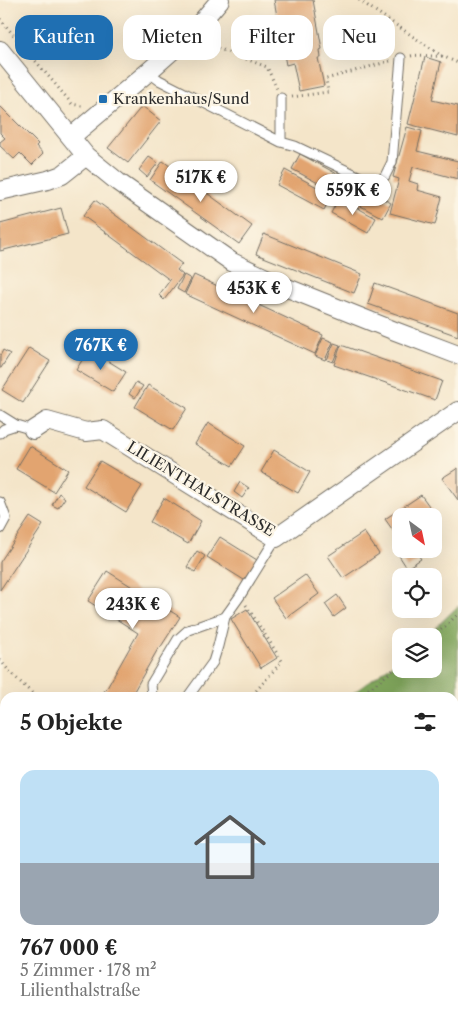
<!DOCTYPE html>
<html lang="de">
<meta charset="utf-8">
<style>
body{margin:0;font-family:"Libre Caslon Text",serif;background:#f6f6f6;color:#222;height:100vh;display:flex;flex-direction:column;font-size:19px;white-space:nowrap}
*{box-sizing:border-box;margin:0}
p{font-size:16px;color:#767676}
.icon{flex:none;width:28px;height:28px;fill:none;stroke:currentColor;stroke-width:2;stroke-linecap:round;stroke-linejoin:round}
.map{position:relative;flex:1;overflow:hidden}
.panel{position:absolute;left:0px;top:692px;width:459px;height:336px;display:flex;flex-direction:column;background:#fff;border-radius:15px 15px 0 0;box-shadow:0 5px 20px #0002}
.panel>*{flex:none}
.banner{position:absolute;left:15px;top:15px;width:429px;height:45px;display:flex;gap:10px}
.needle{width:32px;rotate:147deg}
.fabs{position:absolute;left:392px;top:508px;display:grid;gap:10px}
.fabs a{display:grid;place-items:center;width:50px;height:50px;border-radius:10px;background:#fff;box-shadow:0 5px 20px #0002;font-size:25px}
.price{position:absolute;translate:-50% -42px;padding:0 11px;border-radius:18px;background:#fff;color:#222;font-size:16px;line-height:32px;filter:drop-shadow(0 1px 2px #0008)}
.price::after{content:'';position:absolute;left:50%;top:30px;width:15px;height:11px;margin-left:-8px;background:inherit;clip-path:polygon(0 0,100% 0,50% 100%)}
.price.on{background:#1f6fb2;color:#fff}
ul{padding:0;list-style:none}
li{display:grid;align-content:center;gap:10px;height:265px;padding:0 20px}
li+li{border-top:1px solid #e0e0e0}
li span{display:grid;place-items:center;height:155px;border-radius:15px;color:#555}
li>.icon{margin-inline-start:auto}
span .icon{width:90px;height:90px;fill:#fffc;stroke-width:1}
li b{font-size:21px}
h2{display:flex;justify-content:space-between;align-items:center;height:60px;padding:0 20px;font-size:21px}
.pill{padding:0 18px;border-radius:15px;background:#fff;box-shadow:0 5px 20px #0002;font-size:18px;line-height:45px}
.pill.on{background:#1f6fb2;color:#fff}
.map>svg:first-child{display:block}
.green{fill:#a0bf67;stroke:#667549}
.forest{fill:#80a65c;stroke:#566844}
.sand{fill:#eeda9e;stroke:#8c8264}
.water{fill:#57c1d3;stroke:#41767f}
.building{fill:#e2a470}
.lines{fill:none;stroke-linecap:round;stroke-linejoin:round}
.service-casing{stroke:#716c62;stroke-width:11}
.minor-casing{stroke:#716c62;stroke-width:20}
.path{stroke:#716c62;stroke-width:3;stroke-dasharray:1 4;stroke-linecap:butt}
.service{stroke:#fff;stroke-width:9}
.minor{stroke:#fff;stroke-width:18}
.poi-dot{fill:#1f6fb2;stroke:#fcf5e5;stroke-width:2}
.labels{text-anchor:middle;stroke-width:4.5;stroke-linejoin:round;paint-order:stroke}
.poi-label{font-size:15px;fill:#2b2b2b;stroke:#fcf5e5;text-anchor:start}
.street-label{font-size:15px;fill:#2b2b2b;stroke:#fcf5e5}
</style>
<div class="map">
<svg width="458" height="1028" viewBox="0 0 458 1028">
<rect width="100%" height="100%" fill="#fcf5e5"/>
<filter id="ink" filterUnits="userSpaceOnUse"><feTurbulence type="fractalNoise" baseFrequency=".02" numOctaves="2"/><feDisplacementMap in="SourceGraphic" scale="10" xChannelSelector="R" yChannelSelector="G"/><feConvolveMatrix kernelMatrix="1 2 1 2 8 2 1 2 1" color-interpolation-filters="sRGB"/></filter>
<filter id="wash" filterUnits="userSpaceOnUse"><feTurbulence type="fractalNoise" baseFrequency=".0096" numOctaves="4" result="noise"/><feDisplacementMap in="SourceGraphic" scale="20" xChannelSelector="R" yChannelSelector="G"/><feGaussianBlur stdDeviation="1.12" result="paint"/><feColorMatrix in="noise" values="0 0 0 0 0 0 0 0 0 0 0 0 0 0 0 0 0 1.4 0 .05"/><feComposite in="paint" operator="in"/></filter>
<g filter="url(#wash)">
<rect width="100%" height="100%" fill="#f4e5c9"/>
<path class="green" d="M454,907L458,908V982H454Z"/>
<path class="forest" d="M458,606V740L454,744V698L348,697L401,658V669H434V636H427Z
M454,783L455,788L458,789V908L454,907Z"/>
<path class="sand" d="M0,775L5,781V890L0,886Z"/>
<path class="water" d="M0,886L5,890V1024H86L84,1028H0Z
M110,1024H275L272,1028H107Z"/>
<g id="blocks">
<path class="building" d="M274,0H313L322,49L320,50L321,58H318L324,86L299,91L293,63L286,65Z
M425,57L441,62L432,100L458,106V137L408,124Z
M0,106L38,144L36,146L43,154L32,165L20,153L14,159L0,146V142L5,138L0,133Z
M142,106L161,121L128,163L108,148Z
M407,127L422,131L417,151L458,161V179L413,167L409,181L418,184L417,190L442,197L435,225L390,213L399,179L393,177Z
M300,154L391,203L383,218L292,169Z
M149,157L158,163L147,177L139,170Z
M163,161L252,226L239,244L150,180Z
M285,170L332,195L324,210L277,185Z
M339,198L376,218L368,233L331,213Z
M95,200L182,264L177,270L183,275L164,300L159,295L170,280L83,216Z
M61,208L68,234L0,251V224Z
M264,234L362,274L354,293L256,254Z
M184,275L191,279L184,293L177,289Z
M194,275L323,335L315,354L185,294Z
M375,283L458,313V336L368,304Z
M323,338L333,342L325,360L315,356Z
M334,343L340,345L333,362L327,360Z
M341,345L442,381L435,400L334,365Z
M29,348L50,361L23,403L2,390Z
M89,349L126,372L113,392L76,370Z
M3,350L10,354L1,368H0V356Z
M136,382L143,386L135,398L129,394Z
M148,385L187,408L173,430L135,407Z
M208,423L245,446L232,466L195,444Z
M30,446L68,470L54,492L16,469Z
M274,450L310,472L298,493L261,472Z
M100,461L142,486L126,512L84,486Z
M458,468V500L442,478Z
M240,482L249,488L242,498L234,492Z
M59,493L65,498L58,508L52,505Z
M421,495L435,514L432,516H401V537L399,539L385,519Z
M164,498L201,521L188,544L150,522Z
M30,517L43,525L0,590V562Z
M364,532L379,554L343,578L328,556Z
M220,537L257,560L244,580L207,557Z
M405,549H414L421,559L407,568L398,554Z
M197,551L205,556L195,572L187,567Z
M107,571L180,617L160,648L159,647L130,698H98L107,688L138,633L88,601Z
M305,575L319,594L286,618L272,598Z
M337,595L346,608L334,617L325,604Z
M247,609L277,658L261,668L231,619Z
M358,1024H404L409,1028H363Z"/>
</g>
</g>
<g filter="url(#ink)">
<use href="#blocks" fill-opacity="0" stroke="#716c62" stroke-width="1"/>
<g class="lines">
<defs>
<path id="service" d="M148,72L159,80L281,142L295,146L375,184L385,176L392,162L401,58
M281,98V142
M0,415L16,425L33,430
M0,433L4,429L16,425
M0,502L6,518L0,529
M154,698L152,696L151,684L178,639L188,630L225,617
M187,698L213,662L218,646L225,617L240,596L276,538
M0,743L5,747
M287,1028L289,1024"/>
<path id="minor" d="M0,50L86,156L118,182L232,262L285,287L395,331L458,355
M71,137L148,72L191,34L220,0
M0,191L48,180L62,175L86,156
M33,430L47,421L86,432L103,430L276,538L458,411"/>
</defs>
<use href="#service" class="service-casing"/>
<use href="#minor" class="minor-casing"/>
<path class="path" d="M359,0L442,56L458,63
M0,19L72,104L82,106
M204,43L267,67L277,89
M411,56C422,54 431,57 442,56
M292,97L328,92L326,79L390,61
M246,605L282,661L250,698
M434,637L458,614
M0,660L10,672L37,698
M356,698L374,685L401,664
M454,734L458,733
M454,898L458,899
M454,1005L458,1010
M107,1028L110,1024"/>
<use href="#service" class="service"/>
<use href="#minor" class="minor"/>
</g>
</g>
<rect class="poi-dot" x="98" y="94" width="10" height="10" rx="2.5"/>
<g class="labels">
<g class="poi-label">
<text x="113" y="104">Krankenhaus/Sund</text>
</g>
<g class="street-label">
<text transform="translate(201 489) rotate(31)" y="5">LILIENTHALSTRASSE</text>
</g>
</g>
</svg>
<div class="fabs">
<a><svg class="needle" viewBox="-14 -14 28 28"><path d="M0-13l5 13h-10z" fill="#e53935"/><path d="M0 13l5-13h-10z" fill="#767676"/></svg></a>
<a><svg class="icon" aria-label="locate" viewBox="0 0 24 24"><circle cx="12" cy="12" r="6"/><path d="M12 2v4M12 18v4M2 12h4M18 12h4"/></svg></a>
<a><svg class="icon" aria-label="layers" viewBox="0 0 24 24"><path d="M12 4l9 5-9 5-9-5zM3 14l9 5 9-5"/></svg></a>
</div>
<b class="price" style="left:201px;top:203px">517K €</b>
<b class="price" style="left:353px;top:216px">559K €</b>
<b class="price" style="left:254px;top:314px">453K €</b>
<b class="price on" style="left:101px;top:371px">767K €</b>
<b class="price" style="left:133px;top:630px">243K €</b>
<div class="banner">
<a class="pill on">Kaufen</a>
<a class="pill">Mieten</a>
<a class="pill">Filter</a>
<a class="pill">Neu</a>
</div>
<section class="panel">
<h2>5 Objekte<svg class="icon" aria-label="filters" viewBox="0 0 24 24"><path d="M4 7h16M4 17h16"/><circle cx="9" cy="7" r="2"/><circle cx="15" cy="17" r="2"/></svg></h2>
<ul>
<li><span style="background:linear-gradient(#bfe0f5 60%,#9aa5b1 0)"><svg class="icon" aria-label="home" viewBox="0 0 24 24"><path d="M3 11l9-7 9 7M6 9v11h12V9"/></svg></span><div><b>767 000 €</b><p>5 Zimmer · 178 m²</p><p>Lilienthalstraße</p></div></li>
</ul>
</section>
</div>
